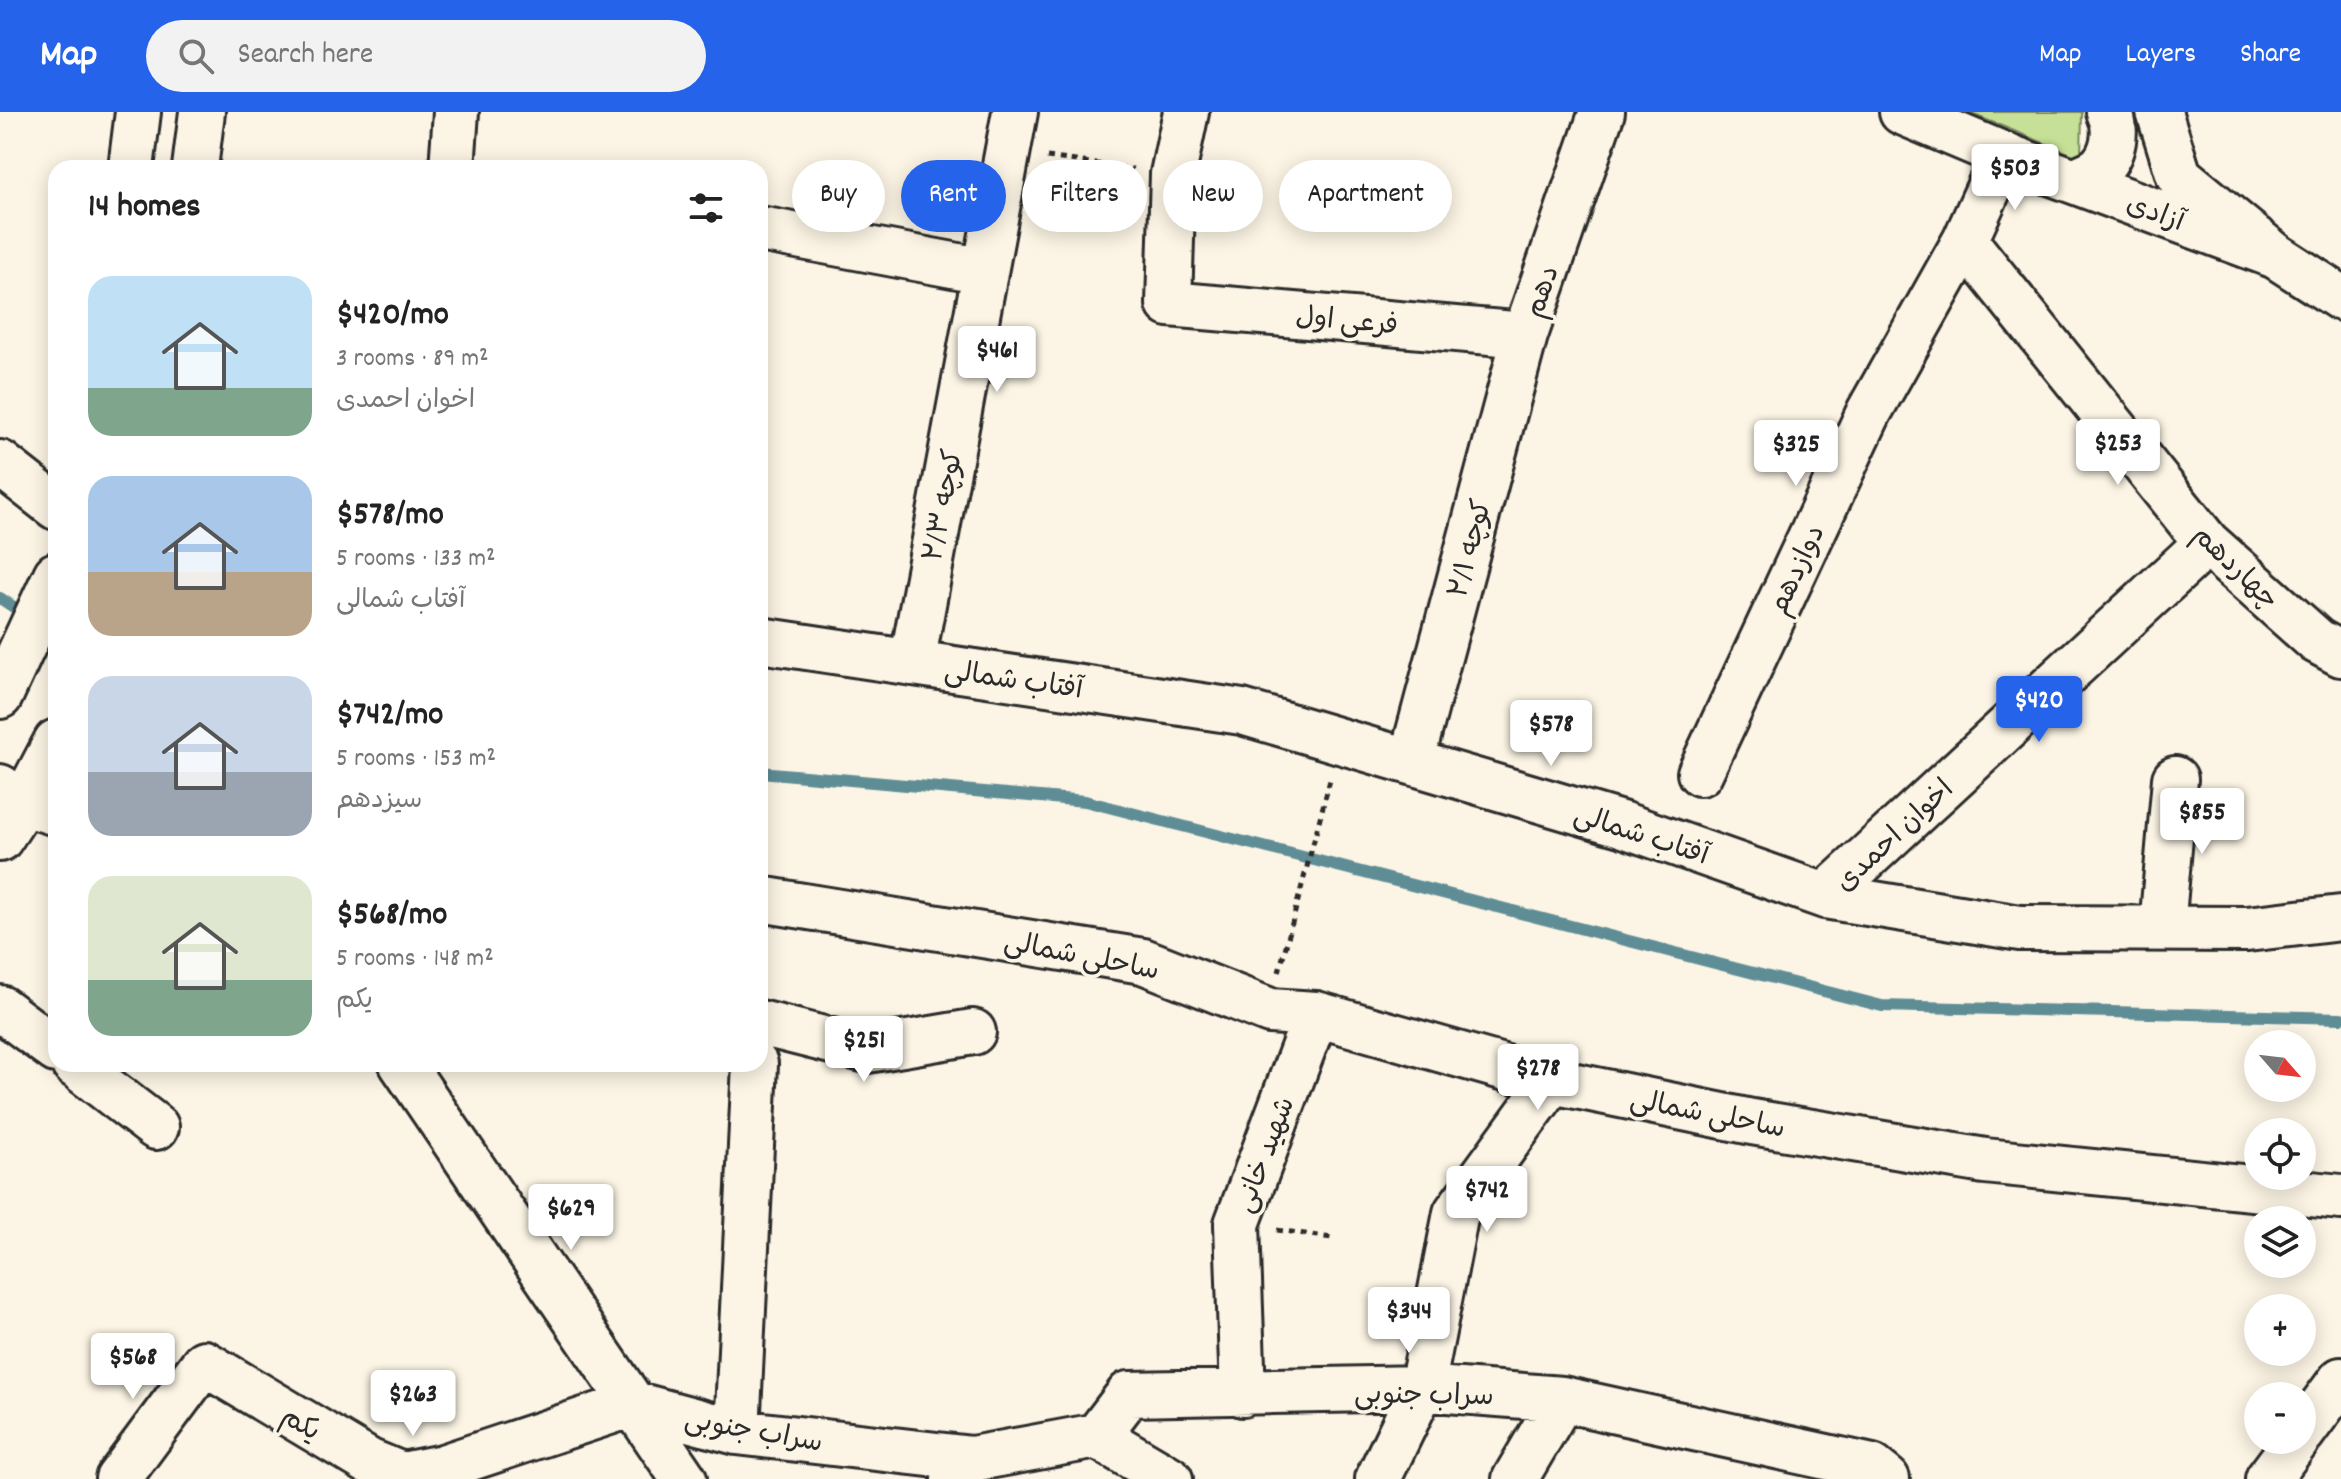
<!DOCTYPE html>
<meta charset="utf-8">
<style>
body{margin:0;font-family:Dekko,"Playpen Sans Arabic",sans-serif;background:#f2f2f2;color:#222;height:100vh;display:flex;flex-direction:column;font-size:30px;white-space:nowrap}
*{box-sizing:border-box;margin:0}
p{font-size:26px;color:#767676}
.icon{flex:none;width:44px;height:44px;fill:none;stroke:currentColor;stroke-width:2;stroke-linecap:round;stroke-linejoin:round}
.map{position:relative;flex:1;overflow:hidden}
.details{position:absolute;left:48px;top:48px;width:720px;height:912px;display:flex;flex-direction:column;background:#fff;border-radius:24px;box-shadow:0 4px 20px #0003}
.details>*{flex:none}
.top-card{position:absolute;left:792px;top:48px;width:760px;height:72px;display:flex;gap:16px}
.needle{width:52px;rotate:118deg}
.tools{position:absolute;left:2244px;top:918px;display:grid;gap:16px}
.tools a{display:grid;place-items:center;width:72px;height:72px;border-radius:50%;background:#fff;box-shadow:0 4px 20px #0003;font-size:40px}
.price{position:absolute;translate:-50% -68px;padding:0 18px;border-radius:8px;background:#fff;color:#222;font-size:26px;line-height:52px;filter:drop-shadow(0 2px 4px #0008)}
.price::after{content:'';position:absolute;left:50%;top:48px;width:24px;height:18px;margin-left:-12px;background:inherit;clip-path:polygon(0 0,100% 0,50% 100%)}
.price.on{background:#2563eb;color:#fff}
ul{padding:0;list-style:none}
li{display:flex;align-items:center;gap:24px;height:200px;padding:0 40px}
li span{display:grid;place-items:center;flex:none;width:224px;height:160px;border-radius:24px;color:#555}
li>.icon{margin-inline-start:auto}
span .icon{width:96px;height:96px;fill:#fffc;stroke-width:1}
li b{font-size:34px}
h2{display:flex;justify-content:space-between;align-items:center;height:96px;padding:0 40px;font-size:34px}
.tag{padding:0 28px;border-radius:36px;background:#fff;box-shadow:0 4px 20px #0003;font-size:28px;line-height:72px}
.tag.on{background:#2563eb;color:#fff}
header{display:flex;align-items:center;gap:48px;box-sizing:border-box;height:112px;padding:0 40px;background:#2563eb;color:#fff}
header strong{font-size:38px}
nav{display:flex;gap:44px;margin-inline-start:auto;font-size:28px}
.search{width:560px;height:72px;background:#f2f2f2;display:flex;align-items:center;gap:20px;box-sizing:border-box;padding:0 28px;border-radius:44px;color:#767676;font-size:30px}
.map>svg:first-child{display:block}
.green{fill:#c6e197;stroke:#788661;stroke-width:2}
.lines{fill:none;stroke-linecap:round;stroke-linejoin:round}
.stream{stroke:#5e8d96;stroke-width:12}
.minor-casing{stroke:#2b2b2b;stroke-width:50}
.major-casing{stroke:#2b2b2b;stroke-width:50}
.path{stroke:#2b2b2b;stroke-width:5;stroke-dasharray:6 6;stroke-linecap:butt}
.minor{stroke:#fcf5e5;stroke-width:44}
.major{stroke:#fcf5e5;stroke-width:44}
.labels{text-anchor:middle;stroke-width:7;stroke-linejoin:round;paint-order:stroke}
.street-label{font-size:28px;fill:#2b2b2b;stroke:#fcf5e5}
</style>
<header>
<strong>Map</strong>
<div class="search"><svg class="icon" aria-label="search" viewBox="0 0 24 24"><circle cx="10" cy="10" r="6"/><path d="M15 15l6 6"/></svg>Search here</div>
<nav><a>Map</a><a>Layers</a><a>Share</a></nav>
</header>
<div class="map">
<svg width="2341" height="1367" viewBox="0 0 2341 1367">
<rect width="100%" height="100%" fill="#fcf5e5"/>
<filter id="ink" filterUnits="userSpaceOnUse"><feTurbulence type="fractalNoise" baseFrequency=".0125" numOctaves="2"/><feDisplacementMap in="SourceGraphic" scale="16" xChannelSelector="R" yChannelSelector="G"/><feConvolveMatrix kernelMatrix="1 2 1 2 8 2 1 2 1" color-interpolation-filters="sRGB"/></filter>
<g filter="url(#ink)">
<path class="green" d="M1967,0H2082L2081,46Z"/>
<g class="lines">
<path class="stream" d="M0,486L27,504
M760,660L1085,689L1882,894L2341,906"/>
<defs>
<path id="minor" d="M1186,0L1173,62L1169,192L1525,223
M452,56L456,0
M760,117L985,159
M1965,129L2207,431L2317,529L2341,542
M0,351L56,395
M760,528L1242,600L1621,712L1825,784L2020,816L2247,817L2341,806
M912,551L1015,0
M1411,650L1525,223L1602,0
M1700,661L1869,300L1965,129L2004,43
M0,675L24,691L56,701
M1825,784L2207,431
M760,787L1143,849L1270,899L1316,902L1552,969L1752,1010L1985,1049L2341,1085
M2162,816L2175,667
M0,896L56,938
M760,911L867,938L973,920
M74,952L156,1015
M402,952L684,1367
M1243,1282L1237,1112L1316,902
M737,1320L755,952
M2302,1321L2341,1268
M1097,1324L1170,1367
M118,1367L204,1251L368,1349L402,1363L443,1355L633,1292L737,1320L972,1347
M954,1367L972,1347L1097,1324L1129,1282L1422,1276L1562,1287L1872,1355L1887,1367
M1378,1367L1422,1276L1456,1101L1552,969
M1515,1367L1562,1287
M2268,1367L2297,1328"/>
<path id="major" d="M1902,0L2004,43L2276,144
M2159,0L2179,64L2276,144L2341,186
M131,56L138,0
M195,56L202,0
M2074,69C2081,65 2092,62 2098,57C2114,43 2118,17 2109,0
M0,584L56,463
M0,727L24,691L56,630"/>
</defs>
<use href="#minor" class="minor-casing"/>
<use href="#major" class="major-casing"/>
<path class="path" d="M1047,45L1133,57
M1279,860L1330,668
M1277,1118L1332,1126"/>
<use href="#minor" class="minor"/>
<use href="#major" class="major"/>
</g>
</g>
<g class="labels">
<g class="street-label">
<text transform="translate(2156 99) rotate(20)" y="10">آزادی</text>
<text transform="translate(1540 179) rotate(-71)" y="10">دهم</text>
<text transform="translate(1347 207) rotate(5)" y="10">فرعی اول</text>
<text transform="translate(941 393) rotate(-79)" y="10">کوچه ۲/۳</text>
<text transform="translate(1468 436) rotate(-75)" y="10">کوچه ۲/۱</text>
<text transform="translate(2237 454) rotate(44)" y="10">چهاردهم</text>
<text transform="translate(1795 457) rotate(-65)" y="10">دوازدهم</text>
<text transform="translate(1014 566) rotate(8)" y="10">آفتاب شمالی</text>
<text transform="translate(1642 721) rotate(18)" y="10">آفتاب شمالی</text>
<text transform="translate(1893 722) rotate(-43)" y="10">اخوان احمدی</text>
<text transform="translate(1082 842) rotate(11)" y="10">ساحلی شمالی</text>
<text transform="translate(1708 1000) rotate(11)" y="10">ساحلی شمالی</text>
<text transform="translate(1263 1042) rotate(-69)" y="10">شهید خانی</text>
<text transform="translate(1424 1281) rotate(1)" y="10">سراب جنوبی</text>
<text transform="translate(302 1310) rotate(31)" y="10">یکم</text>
<text transform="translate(754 1317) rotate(10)" y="10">سراب جنوبی</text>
</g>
</g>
</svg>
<div class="tools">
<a><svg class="needle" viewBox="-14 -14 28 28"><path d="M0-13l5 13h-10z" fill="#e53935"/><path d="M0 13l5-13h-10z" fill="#767676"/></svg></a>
<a><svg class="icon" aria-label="locate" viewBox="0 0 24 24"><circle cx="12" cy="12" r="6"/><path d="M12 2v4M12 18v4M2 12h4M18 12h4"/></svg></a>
<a><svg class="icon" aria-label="layers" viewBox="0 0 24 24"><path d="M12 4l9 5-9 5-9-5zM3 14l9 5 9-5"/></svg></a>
<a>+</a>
<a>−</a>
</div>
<b class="price" style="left:2015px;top:100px">$503</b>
<b class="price" style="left:997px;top:282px">$461</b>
<b class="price" style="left:2118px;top:375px">$253</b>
<b class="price" style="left:1796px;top:376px">$325</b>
<b class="price on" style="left:2039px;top:632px">$420</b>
<b class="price" style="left:1551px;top:656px">$578</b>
<b class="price" style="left:2202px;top:744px">$855</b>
<b class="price" style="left:864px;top:972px">$251</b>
<b class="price" style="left:1538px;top:1000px">$278</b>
<b class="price" style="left:1487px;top:1122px">$742</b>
<b class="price" style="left:571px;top:1140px">$629</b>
<b class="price" style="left:1409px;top:1243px">$344</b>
<b class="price" style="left:133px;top:1289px">$568</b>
<b class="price" style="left:413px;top:1326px">$263</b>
<div class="top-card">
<a class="tag">Buy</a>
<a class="tag on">Rent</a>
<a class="tag">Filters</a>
<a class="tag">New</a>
<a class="tag">Apartment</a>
</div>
<section class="details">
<h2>14 homes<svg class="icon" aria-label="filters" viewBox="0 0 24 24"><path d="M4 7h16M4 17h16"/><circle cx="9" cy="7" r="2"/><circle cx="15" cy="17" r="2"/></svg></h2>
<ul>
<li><span style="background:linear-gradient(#bfe0f5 70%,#7fa58c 0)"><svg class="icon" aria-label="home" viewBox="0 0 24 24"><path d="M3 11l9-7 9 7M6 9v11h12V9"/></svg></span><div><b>$420/mo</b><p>3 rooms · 89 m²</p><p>اخوان احمدی</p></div></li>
<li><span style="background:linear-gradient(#a9c7e8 60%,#b9a48a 0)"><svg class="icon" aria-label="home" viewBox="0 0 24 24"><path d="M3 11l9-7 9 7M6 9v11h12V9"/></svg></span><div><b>$578/mo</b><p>5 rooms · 133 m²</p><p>آفتاب شمالی</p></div></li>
<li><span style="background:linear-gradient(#c9d6e8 60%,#9aa5b1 0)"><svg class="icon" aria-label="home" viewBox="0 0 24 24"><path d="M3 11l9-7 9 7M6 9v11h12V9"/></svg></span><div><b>$742/mo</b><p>5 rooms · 153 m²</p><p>سیزدهم</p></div></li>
<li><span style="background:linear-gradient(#dfe7d0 65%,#7fa58c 0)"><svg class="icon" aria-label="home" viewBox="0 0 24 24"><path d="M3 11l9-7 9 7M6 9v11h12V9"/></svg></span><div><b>$568/mo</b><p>5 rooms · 148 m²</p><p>یکم</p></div></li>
</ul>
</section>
</div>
